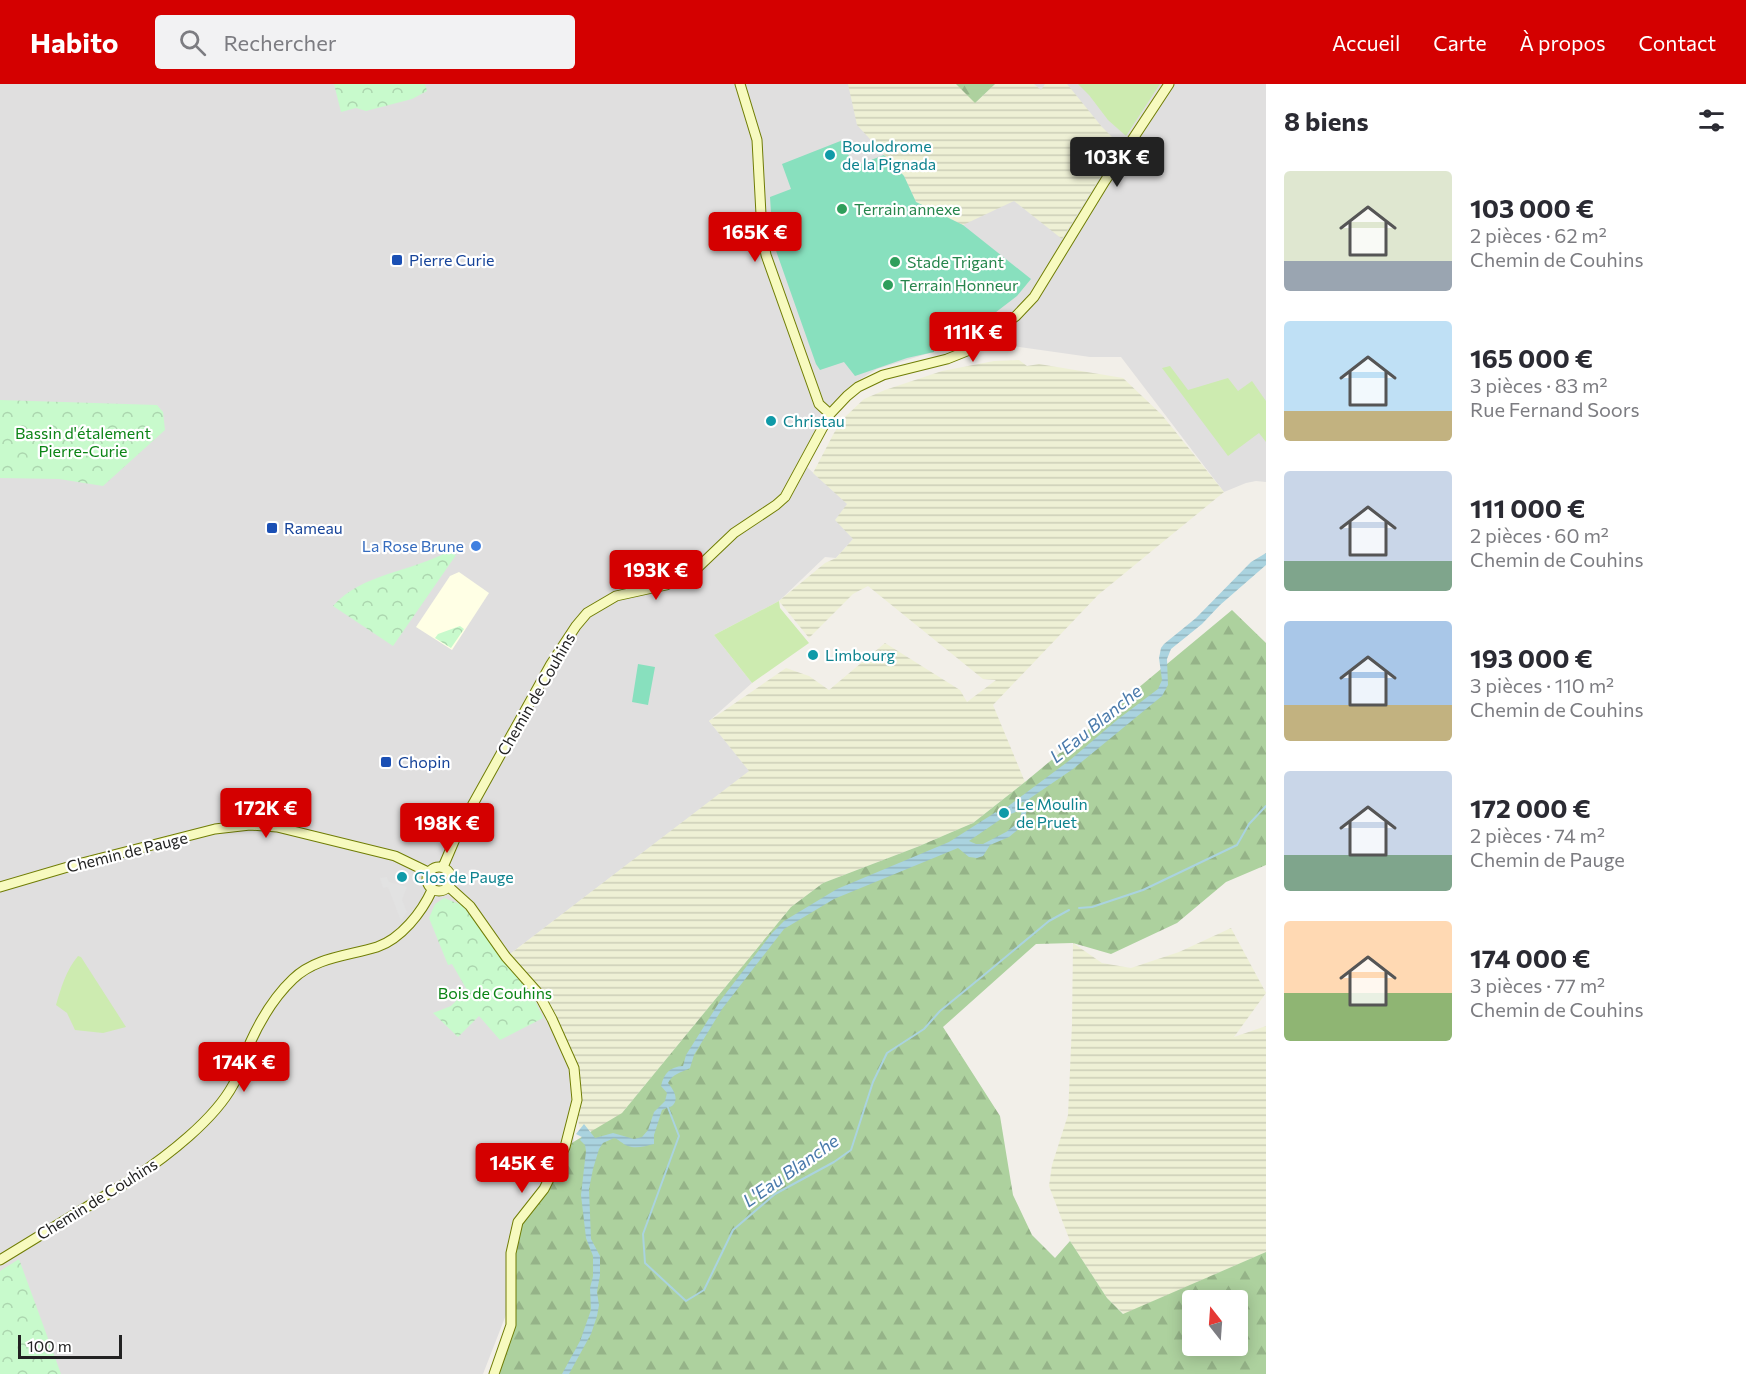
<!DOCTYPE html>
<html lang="fr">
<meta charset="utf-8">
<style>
body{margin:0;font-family:Commissioner,sans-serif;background:#f2f2f3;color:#2b2b33;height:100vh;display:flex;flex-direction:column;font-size:22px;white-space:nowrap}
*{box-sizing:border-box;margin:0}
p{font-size:20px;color:#7c7c81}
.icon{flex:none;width:33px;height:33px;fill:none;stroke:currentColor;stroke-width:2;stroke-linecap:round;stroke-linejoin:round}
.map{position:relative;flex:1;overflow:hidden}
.details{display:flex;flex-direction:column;background:#fff;width:480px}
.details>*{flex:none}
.needle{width:39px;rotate:343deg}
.fabs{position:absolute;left:1182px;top:1206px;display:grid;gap:12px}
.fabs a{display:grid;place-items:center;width:66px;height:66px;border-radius:6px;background:#fff;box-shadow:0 3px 15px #0003;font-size:30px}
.scale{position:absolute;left:18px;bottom:15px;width:104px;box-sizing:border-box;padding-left:6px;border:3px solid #222;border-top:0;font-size:16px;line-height:21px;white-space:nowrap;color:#222;-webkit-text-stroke:4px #fff;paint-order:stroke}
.price{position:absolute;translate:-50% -51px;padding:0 14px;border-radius:6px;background:#d40000;color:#fff;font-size:20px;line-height:39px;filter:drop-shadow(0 2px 3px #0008)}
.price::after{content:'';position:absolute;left:50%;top:36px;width:18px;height:14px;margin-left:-9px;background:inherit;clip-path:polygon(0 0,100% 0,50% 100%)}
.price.active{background:#222;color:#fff}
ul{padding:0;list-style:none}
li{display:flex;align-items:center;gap:18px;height:150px;padding:0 18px}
li span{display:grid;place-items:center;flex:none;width:168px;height:120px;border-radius:6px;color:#555}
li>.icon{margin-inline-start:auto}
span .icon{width:72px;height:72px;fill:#fffc;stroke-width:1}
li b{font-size:26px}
h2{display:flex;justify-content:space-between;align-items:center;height:72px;padding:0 18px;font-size:26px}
header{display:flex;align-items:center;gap:36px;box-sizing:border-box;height:84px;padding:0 30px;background:#d40000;color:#fff}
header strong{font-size:28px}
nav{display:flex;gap:33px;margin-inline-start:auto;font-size:21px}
.search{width:420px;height:54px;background:#f2f2f3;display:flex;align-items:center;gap:15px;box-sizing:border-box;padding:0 21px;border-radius:6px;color:#7c7c81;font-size:22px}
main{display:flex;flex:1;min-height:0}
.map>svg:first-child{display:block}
.residential{fill:#e0dfdf}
.education{fill:#ffffe5}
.farmland{fill:url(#farmland-rules)}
.grass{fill:#cdebb0}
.forest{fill:url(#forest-firs);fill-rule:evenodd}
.park{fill:url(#park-crowns)}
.pitch{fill:#88e0be}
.parking{fill:#e2e2e2}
.water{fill:url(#water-rules)}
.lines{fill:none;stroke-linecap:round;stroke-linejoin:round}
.stream{stroke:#aad3df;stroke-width:2}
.secondary-casing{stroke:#707d05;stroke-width:11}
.secondary{stroke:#f7fabf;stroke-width:9}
.culture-dot{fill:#0f9aa8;stroke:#fff;stroke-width:2}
.leisure-dot{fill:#2e9e5b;stroke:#fff;stroke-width:2}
.transit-dot{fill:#1a4fb4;stroke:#fff;stroke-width:2}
.shop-dot{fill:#3f7fe0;stroke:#fff;stroke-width:2}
.labels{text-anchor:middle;stroke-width:4.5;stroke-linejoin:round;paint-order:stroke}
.culture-label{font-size:16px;fill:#0d838f;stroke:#fff;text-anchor:start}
.leisure-label{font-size:16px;fill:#27864d;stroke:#fff;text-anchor:start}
.transit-label{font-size:16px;fill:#164399;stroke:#fff;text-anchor:start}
.park-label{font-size:16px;fill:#0c8416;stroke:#fff}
.shop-label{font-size:16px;fill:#366cbe;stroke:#fff;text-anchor:end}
.street-label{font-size:16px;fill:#222;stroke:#fff}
.water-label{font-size:18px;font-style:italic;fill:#4a7aab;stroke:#fff}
</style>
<header>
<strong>Habito</strong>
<div class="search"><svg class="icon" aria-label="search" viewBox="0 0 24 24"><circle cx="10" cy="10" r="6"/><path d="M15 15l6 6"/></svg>Rechercher</div>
<nav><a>Accueil</a><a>Carte</a><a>À propos</a><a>Contact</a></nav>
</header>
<main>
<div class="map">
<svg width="1266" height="1290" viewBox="0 0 1266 1290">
<defs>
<pattern id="farmland-rules" width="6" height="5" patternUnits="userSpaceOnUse" patternTransform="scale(1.5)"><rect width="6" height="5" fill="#eef0d5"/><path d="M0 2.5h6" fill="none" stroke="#ccceb7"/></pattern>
<pattern id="forest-firs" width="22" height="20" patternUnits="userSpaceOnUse" patternTransform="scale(1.5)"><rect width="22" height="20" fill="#add19e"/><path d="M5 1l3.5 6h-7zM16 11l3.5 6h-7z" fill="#95b388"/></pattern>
<pattern id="park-crowns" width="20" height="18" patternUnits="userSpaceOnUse" patternTransform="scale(1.5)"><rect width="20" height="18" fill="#c8facc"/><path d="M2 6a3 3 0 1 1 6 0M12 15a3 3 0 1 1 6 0" fill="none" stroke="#acd6af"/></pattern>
<pattern id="water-rules" width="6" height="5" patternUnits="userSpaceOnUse" patternTransform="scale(1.5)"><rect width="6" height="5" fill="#aad3df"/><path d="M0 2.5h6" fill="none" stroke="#92b5bf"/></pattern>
</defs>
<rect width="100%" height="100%" fill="#f2efe9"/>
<path class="residential" d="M0,0H1266V398L1256,397L1246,399L1224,408L1121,273H1090L998,260L985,246L956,261L877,285L856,298L831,321L816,350L799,376L848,420L853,455L836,474L825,473L779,517L714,551L752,599L709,637L750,687L506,873L552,935L573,999L574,1072L523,1187L483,1290H0Z"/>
<path class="education" d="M459,488L489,509L452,566L416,543L450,492Z"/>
<path class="farmland" d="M848,0H956L976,18L995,0H1034L1041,6L1045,0H1067L1102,43L1120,61L1062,155L1014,117L963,141L916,118L904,92L857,41Z
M1019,276L1027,282L1039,280L1123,294L1162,331L1224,408L1098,511L993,621L1025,698L973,739L917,763L823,799L791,823L622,1029L598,1049L579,1043L574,984L552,935L506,873L749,687L709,637L786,584L809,592L829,606L885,559L960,606L967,618L996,596L983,595L868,502L853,510L809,554L779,517L825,479L836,474L853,455L835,436L847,420L813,389L834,349L845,333L864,315L885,306L942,287L994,277Z
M1231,844L1266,909L1234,953L1266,942V1168L1124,1230L1107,1214L1070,1157L1049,1102L1052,1081L1068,1031L1072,940L1073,859L1102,879L1131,884L1179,868Z"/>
<path class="grass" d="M1078,0H1160L1126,52L1108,36L1089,11Z
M1170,282L1188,306L1228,294L1238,307L1252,297L1266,317V358L1259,349L1228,372L1162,284Z
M779,517L780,524L809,559L752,599L714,551Z
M78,872L81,873L126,943L103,949L75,946L67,929L56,921C61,904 66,886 78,872Z"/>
<path class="forest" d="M956,0H995L975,19Z
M1232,526L1266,559V781L1226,798L1177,839L1111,870L1073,859L1036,860L943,943L1000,1032L1013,1111L1032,1151L1055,1174L1070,1157L1107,1214L1123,1230L1266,1168V1290H494L511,1241L518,1138L544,1105L565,1063L622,1029L791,823L823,799L917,763L973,739L1025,698ZM1192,1216H1238V1262H1192Z"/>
<path class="park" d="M334,0H425L427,7L412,15L366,27L356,24L341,28Z
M0,316L157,321L163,328L165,346L103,402L59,395L0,394Z
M449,467L456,471L393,562L333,522C362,489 412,488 449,467Z
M460,542L464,545L451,564L435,554L438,550Z
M444,814L462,821L533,912L543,934L500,956L479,932L458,953L433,929L451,922L467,906L452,880L448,881L429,834L435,820Z
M19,1175L61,1290H0V1187Z"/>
<path class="pitch" d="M843,56L853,83L884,71L904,92L916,118L963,141L1031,195L1017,212L957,258L948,263L944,260L935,263L934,268L907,274L855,292L844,278L820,286L816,280L774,161L776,157V147L772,145L770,113L791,105L782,80Z
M638,580L655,583L648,621L632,618Z"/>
<path class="parking" d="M387,793L389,798L407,803L402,816L407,828L401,837L388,803L383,804L380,794Z"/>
<path class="water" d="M1266,469V481L1220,521L1202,540L1171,565L1167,575L1168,601L1162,612L1073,685L1029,715L1025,734L1022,742L1009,753L990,761L983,772L977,774L969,773L958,764L834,815L784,845L722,925L694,971L690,984C681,989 673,989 668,999C673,1005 680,1015 672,1022C669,1024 665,1024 662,1026L654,1051V1060C646,1062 636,1065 628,1062C622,1060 620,1056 614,1054L603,1059L599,1065L593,1085L589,1105L591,1155L600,1172V1191L597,1208L599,1221L597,1232L591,1250L569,1290H562L580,1257L591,1226L590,1204L593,1192V1172L586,1154L581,1111L586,1067L585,1061L580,1056L582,1053L576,1050L584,1040L595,1054L613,1049L634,1055L642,1053L648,1046L654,1028L665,1017L667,1009L661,1002C664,989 670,983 683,982L686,971L720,917L772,849L784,837L837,805L949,758L996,728L1001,735L969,757L976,760H983L1006,748L1019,738L1024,718H1022L1018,727L1011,730L1007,723L1070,676L1117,636L1158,605L1162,596L1159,574L1161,564L1164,560L1196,534L1251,478Z"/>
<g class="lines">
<path class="stream" d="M998,732L1011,724
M1079,824L1092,823L1143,806L1237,761L1249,740L1266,722
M667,1021L679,1052L643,1150L645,1179L686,1217L704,1206L733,1146L775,1110L834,1078L851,1066L873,998L887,969L924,945L940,927L984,891L1049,837L1069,826"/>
<defs>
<path id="secondary" d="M740,0L757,56L762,149L766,171L819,320L830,330
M427 795a12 12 0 1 1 24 0a12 12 0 1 1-24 0Z
M443,783L458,748L468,729L551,580L576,542L587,529L616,512L666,501L690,491L734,449L776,421L785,413L830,330L847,312L858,303L883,291L947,275L967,267L1016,232L1034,213L1105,97L1169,0
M0,803L78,780L215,745L250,741L277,743L395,772L428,788
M449,803L470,822L506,873L538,909L552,935L574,984L577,1016L565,1063L544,1105L518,1138L511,1169V1241L494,1290
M0,1176L134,1094C167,1072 214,1036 233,1001C241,988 245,973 250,959C260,937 275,912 293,895C316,873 348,872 377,863C401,855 422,828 432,806"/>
</defs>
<use href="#secondary" class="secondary-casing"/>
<use href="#secondary" class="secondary"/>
</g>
<g class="culture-dot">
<circle cx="830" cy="71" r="6"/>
<circle cx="771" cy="337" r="6"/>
<circle cx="813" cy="571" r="6"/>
<circle cx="1004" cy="729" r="6"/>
<circle cx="402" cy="793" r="6"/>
</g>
<g class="leisure-dot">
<circle cx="842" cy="125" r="6"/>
<circle cx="895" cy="178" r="6"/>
<circle cx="888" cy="201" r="6"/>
</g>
<g class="transit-dot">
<rect x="391" y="170" width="12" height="12" rx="3"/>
<rect x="266" y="438" width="12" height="12" rx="3"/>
<rect x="380" y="672" width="12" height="12" rx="3"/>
</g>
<circle class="shop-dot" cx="476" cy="462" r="6"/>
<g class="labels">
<g class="culture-label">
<text x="842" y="68">Boulodrome<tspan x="842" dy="18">de la Pignada</tspan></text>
<text x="783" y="343">Christau</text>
<text x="825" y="577">Limbourg</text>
<text x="1016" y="726">Le Moulin<tspan x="1016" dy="18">de Pruet</tspan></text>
<text x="414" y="799">Clos de Pauge</text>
</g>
<g class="leisure-label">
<text x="854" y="131">Terrain annexe</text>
<text x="907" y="184">Stade Trigant</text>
<text x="900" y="207">Terrain Honneur</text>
</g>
<g class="transit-label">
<text x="409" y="182">Pierre Curie</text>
<text x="284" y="450">Rameau</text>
<text x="398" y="684">Chopin</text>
</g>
<g class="park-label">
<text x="83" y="355">Bassin d'étalement<tspan x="83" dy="18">Pierre-Curie</tspan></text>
<text x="495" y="915">Bois de Couhins</text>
</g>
<g class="shop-label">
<text x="464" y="468">La Rose Brune</text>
</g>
<g class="street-label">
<text transform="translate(536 610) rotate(-60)" y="6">Chemin de Couhins</text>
<text transform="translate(127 768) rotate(-14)" y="6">Chemin de Pauge</text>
<text transform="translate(97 1115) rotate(-32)" y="6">Chemin de Couhins</text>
</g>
<g class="water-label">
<text transform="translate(1096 640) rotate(-39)" y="6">L'Eau Blanche</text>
<text transform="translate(791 1087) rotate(-35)" y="6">L'Eau Blanche</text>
</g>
</g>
</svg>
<div class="fabs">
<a><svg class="needle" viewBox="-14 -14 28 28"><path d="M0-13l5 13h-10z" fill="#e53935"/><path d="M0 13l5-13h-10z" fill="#7c7c81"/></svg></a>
</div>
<div class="scale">100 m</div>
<b class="price active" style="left:1117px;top:104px">103K €</b>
<b class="price" style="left:755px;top:179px">165K €</b>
<b class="price" style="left:973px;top:279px">111K €</b>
<b class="price" style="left:656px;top:517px">193K €</b>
<b class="price" style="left:266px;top:755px">172K €</b>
<b class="price" style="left:447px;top:770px">198K €</b>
<b class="price" style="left:244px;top:1009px">174K €</b>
<b class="price" style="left:522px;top:1110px">145K €</b>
</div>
<section class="details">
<h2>8 biens<svg class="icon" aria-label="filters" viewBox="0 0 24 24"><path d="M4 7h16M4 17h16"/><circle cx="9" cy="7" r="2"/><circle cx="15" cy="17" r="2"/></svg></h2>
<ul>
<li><span style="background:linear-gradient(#dfe7d0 75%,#9aa5b1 0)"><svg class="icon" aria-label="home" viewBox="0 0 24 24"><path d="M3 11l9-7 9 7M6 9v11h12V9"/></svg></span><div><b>103 000 €</b><p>2 pièces · 62 m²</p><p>Chemin de Couhins</p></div></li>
<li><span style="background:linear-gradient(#bfe0f5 75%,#c2b280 0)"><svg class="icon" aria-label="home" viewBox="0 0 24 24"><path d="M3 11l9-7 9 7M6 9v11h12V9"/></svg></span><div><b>165 000 €</b><p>3 pièces · 83 m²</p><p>Rue Fernand Soors</p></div></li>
<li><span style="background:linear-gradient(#c9d6e8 75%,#7fa58c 0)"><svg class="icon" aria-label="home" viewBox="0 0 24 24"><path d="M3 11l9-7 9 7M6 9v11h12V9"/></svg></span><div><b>111 000 €</b><p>2 pièces · 60 m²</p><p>Chemin de Couhins</p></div></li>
<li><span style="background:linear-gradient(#a9c7e8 70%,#c2b280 0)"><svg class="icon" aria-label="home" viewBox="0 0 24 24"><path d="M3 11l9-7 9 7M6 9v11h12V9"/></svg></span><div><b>193 000 €</b><p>3 pièces · 110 m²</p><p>Chemin de Couhins</p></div></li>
<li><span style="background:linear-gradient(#c9d6e8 70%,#7fa58c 0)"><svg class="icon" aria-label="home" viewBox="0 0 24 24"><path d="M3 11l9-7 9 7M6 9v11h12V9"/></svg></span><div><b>172 000 €</b><p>2 pièces · 74 m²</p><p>Chemin de Pauge</p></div></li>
<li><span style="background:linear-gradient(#ffd9b3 60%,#8fb573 0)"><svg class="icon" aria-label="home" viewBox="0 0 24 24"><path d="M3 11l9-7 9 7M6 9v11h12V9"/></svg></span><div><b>174 000 €</b><p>3 pièces · 77 m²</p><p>Chemin de Couhins</p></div></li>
</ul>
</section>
</main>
